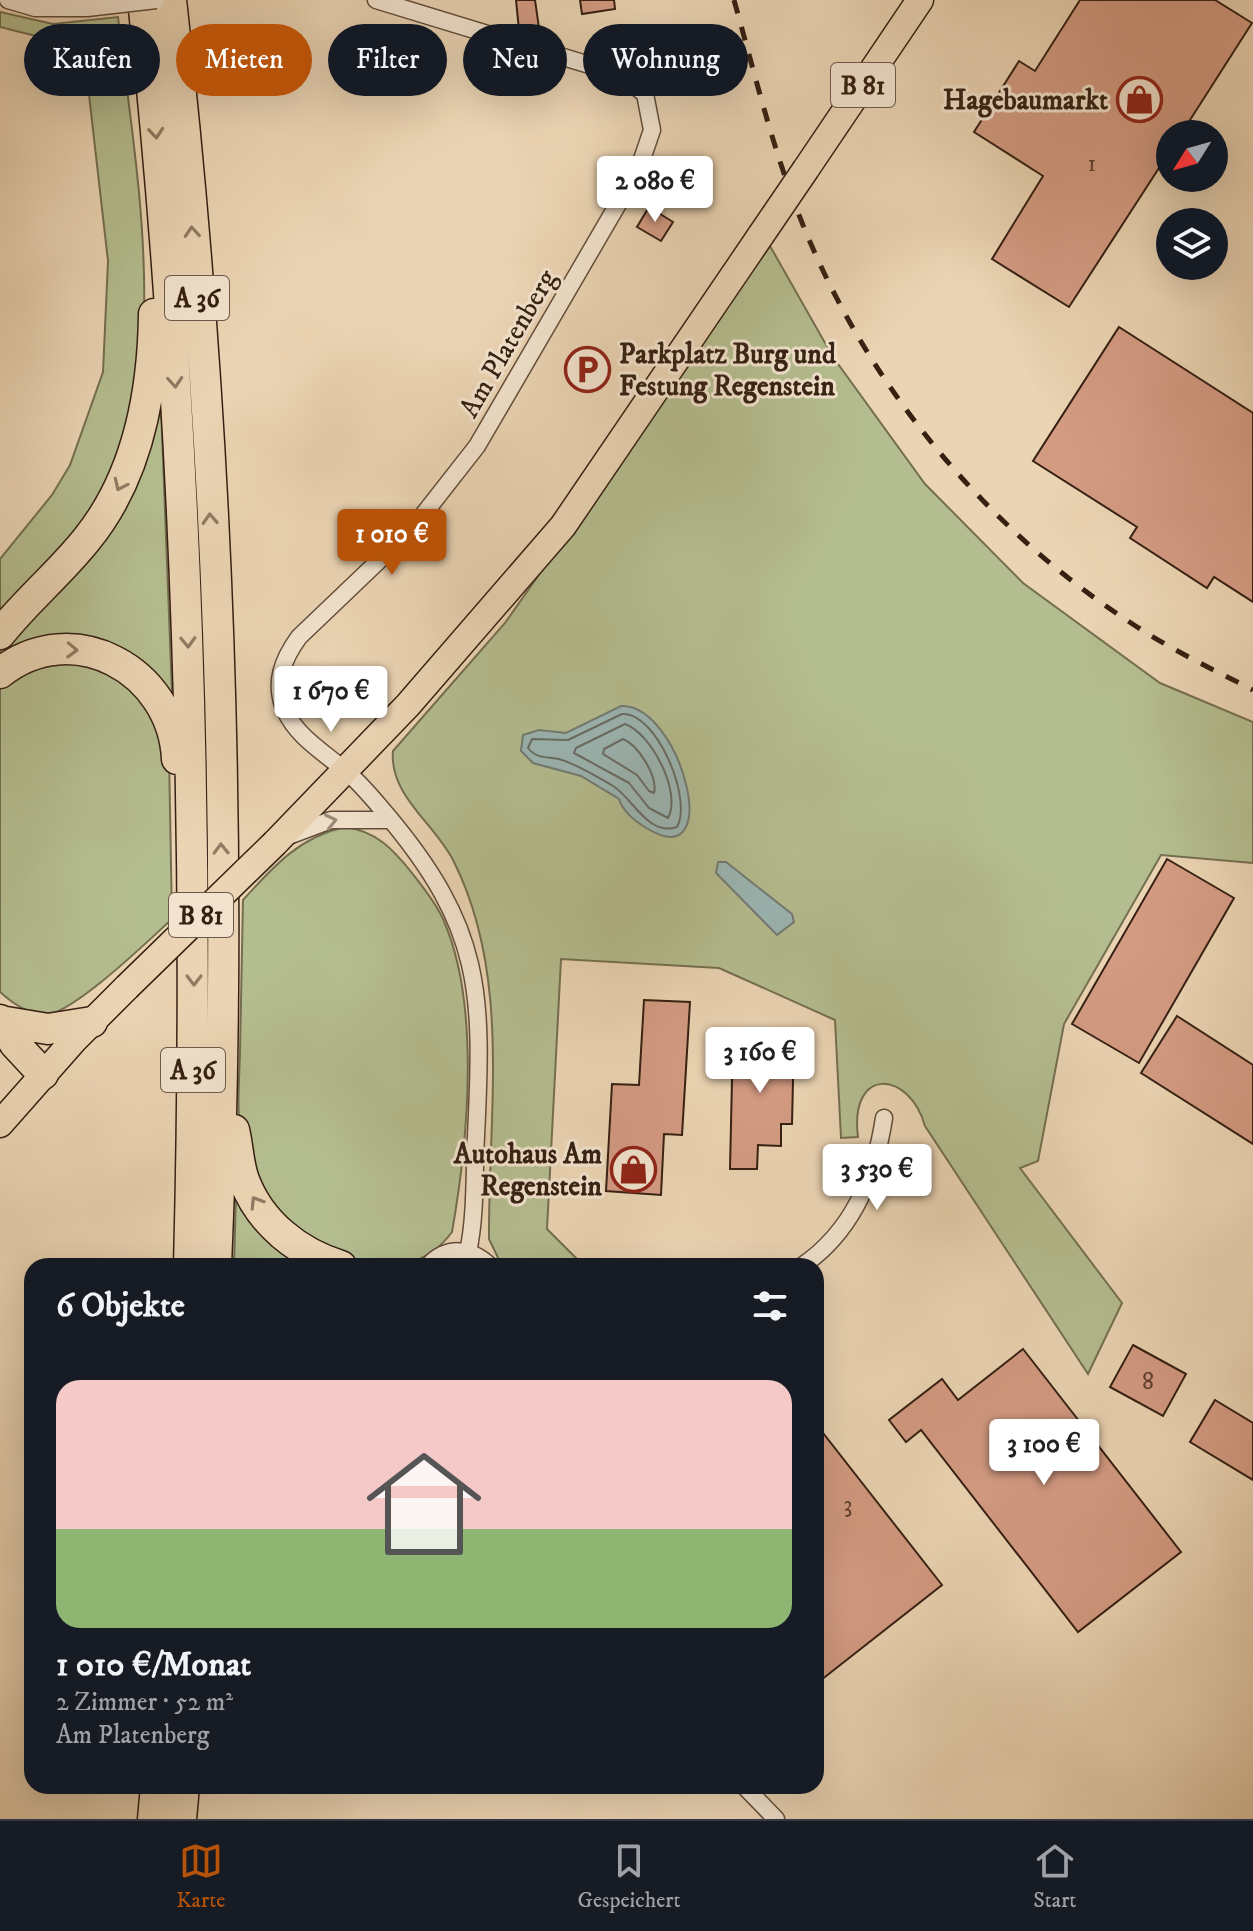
<!DOCTYPE html>
<html lang="de">
<meta charset="utf-8">
<style>
body{margin:0;font-family:"IM FELL DW Pica",serif;background:#20242c;color:#f1f3f6;height:100vh;display:flex;flex-direction:column;font-size:30px;white-space:nowrap}
*{box-sizing:border-box;margin:0}
p{font-size:26px;color:#9ea1a6}
.icon{flex:none;width:44px;height:44px;fill:none;stroke:currentColor;stroke-width:2;stroke-linecap:round;stroke-linejoin:round}
.map{position:relative;flex:1;overflow:hidden}
.details{position:absolute;left:24px;top:1258px;width:800px;height:536px;display:flex;flex-direction:column;background:#171b24;border-radius:24px;box-shadow:0 8px 32px #0002}
.details>*{flex:none}
.hud{position:absolute;left:24px;top:24px;width:800px;height:72px;display:flex;gap:16px}
.needle{width:52px;rotate:233deg}
.controls{position:absolute;left:1156px;top:120px;display:grid;gap:16px}
.controls a{display:grid;place-items:center;width:72px;height:72px;border-radius:50%;background:#171b24;box-shadow:0 8px 32px #0002;font-size:40px}
.price{position:absolute;translate:-50% -68px;padding:0 18px;border-radius:8px;background:#fff;color:#222;font-size:26px;line-height:52px;filter:drop-shadow(0 2px 4px #0008)}
.price::after{content:'';position:absolute;left:50%;top:48px;width:24px;height:18px;margin-left:-12px;background:inherit;clip-path:polygon(0 0,100% 0,50% 100%)}
.price.selected{background:#b45309;color:#fff}
ul{padding:0;list-style:none}
li{display:grid;align-content:center;gap:16px;height:424px;padding:0 32px}
li span{display:grid;place-items:center;height:248px;border-radius:24px;color:#555}
li>.icon{margin-inline-start:auto}
span .icon{width:144px;height:144px;fill:#fffc;stroke-width:1}
li b{font-size:34px}
h2{display:flex;justify-content:space-between;align-items:center;height:96px;padding:0 32px;font-size:34px}
.tag{padding:0 28px;border-radius:36px;background:#171b24;box-shadow:0 8px 32px #0002;font-size:28px;line-height:72px}
.tag.selected{background:#b45309;color:#fff}
.menu{display:flex;justify-content:space-around;align-items:center;height:112px;border-top:2px solid #363941;background:#171b24;font-size:22px;color:#9ea1a6}
.menu a{display:grid;justify-items:center;gap:4px}
.menu .selected{color:#b45309}
.map>svg:first-child{display:block}
.green{fill:#b4bd8f;stroke:#746e50;stroke-width:2}
.water{fill:#9bb7b5;stroke:#727b74;stroke-width:2}
.lines{fill:none;stroke-linecap:round;stroke-linejoin:round}
.shore{stroke:#686c64;stroke-width:2}
.building{fill:#d49b83;stroke:#352012;stroke-width:2}
.street-casing{stroke:#624d3a;stroke-width:19}
.primary-casing{stroke:#352012;stroke-width:29}
.highway-casing{stroke:#352012;stroke-width:33}
.street{stroke:#f2e3ce;stroke-width:16}
.primary{stroke:#ebd4b3;stroke-width:26}
.highway{stroke:#ebd4b3;stroke-width:30}
.rail{stroke:#352012;stroke-width:5;stroke-dasharray:14 14;stroke-linecap:butt}
.street-bridge-casing{stroke:#624d3a;stroke-width:19;stroke-linecap:butt}
.primary-bridge-casing{stroke:#352012;stroke-width:29;stroke-linecap:butt}
.street-bridge{stroke:#f2e3ce;stroke-width:16}
.primary-bridge{stroke:#ebd4b3;stroke-width:26}
.oneway{stroke:#907a62}
.oneway2{stroke:#9d8b79}
.labels{text-anchor:middle;stroke-width:6;stroke-linejoin:round;paint-order:stroke}
.number-label{font-size:24px;fill:#5d3f2e}
.shield{fill:#f2e3ce;stroke:#6e5a4a;stroke-width:2}
.shield-label{font-size:26px;font-weight:bold;fill:#352012}
.poi-label{font-size:28px;font-weight:bold;fill:#352012;stroke:#f2e3ce;text-anchor:end}
.street-label{font-size:28px;fill:#352012;stroke:#f2e3ce}
</style>
<div class="map">
<svg width="1253" height="1819" viewBox="0 0 1253 1819">
<rect width="100%" height="100%" fill="#ebd4b3"/>
<filter id="stains"><feTurbulence type="fractalNoise" baseFrequency=".0025" numOctaves="4"/><feColorMatrix values="0 0 0 0 .2 0 0 0 0 .09 0 0 0 0 .02 0 0 0 .5 -.17"/></filter>
<radialGradient id="worn" r=".72"><stop offset=".6" stop-color="#630" stop-opacity="0"/><stop offset="1" stop-color="#630" stop-opacity=".3"/></radialGradient>
<path class="green" d="M0,12L53,24L118,17C134,162 181,390 89,516C63,551 29,583 0,616V559L52,495L70,465L103,372L108,261L88,86C69,38 46,39 0,27Z
M770,246L833,357L925,484L1023,583L1160,683L1253,722V863L1161,855L1064,1024L1038,1161L1020,1168L1122,1303L1088,1374L925,1126C909,1070 849,1066 858,1137L841,1138L835,1020L719,968L561,959L547,1229L578,1260L625,1266H502L489,1239C488,1113 512,976 453,860C434,823 389,795 393,751L505,623Z
M161,406L172,693L166,694L138,662L0,664V650L36,605L153,407Z
M85,657L141,688L169,755L172,919C150,939 70,1017 43,1015C26,1013 12,1003 0,992V688L16,674Z
M345,827C376,831 393,849 412,873C423,887 436,903 443,919C481,1004 468,1141 452,1232C427,1266 398,1267 359,1262C305,1255 254,1205 243,1151C236,1119 239,1086 240,1053C241,1002 242,951 243,900C273,867 299,837 345,827Z
M236,1193L312,1266H234Z"/>
<path class="water" d="M621,706C680,703 726,875 648,829C636,822 623,812 619,799L581,776L533,763L521,751L523,735L539,730L566,733Z
M718,862H726L792,914L794,922L777,935L716,873Z"/>
<g class="lines">
<path class="shore" d="M622,714C656,711 693,799 677,827C648,837 632,797 613,786C596,776 580,766 562,760C550,756 537,760 528,748L532,739L568,740Z
M625,724C651,733 682,792 668,818L649,808L629,783L574,753L576,748Z
M623,739C638,745 658,776 654,793L649,791L637,775L603,754L604,749Z"/>
</g>
<path class="building" d="M516,0H535L539,28L519,30Z
M580,0H614L615,9L582,14Z
M1080,0H1215L1252,23L1181,134H1170V151L1069,307L992,259L1043,176L974,132L1019,61L1035,71Z
M649,207L673,222L661,241L637,227Z
M1119,327L1253,413V602L1214,577L1207,588L1130,538L1137,527L1033,461Z
M1167,859L1234,898L1139,1063L1072,1024Z
M644,1000L690,1002L682,1135L664,1134L661,1195L606,1191L612,1084L639,1085Z
M1177,1016L1253,1065V1144L1141,1073Z
M733,1035L794,1037L792,1124H781V1146L758,1145L757,1169H730Z
M1133,1345L1186,1374L1163,1416L1110,1387Z
M1023,1349L1181,1552L1078,1632L921,1430L906,1442L889,1420L942,1379L958,1400Z
M1215,1400L1253,1423V1480L1190,1442Z
M816,1424L942,1585L816,1684Z"/>
<g class="lines">
<defs>
<path id="street" d="M8,0L35,8H87
M376,0L619,74L645,94L652,130L639,168L477,446L412,529L299,637C283,659 273,683 285,710C297,738 327,754 349,774C363,786 374,800 386,814C483,929 483,992 476,1136C474,1173 476,1215 468,1252
M291,835L331,820H391
M428,1266C446,1246 471,1247 490,1266
M802,1266C853,1231 875,1177 884,1118
M744,1786L776,1819"/>
<path id="primary" d="M806,169L920,0
M275,843L408,705L563,526L761,235
M0,1124L75,1039L127,987"/>
<path id="highway" d="M143,0C188,421 200,843 189,1266
M171,0C218,418 234,845 216,1266
M0,634C27,600 60,573 87,539C138,476 153,393 154,314
M0,673C72,615 173,670 177,759
M0,1020L15,1044L43,1074
M0,1021L48,1029L92,1022
M234,1130C238,1146 238,1164 244,1180C260,1223 298,1253 341,1266
M153,1819L156,1786
M181,1819L184,1786"/>
</defs>
<use href="#street" class="street-casing"/>
<use href="#primary" class="primary-casing"/>
<use href="#highway" class="highway-casing"/>
<use href="#street" class="street"/>
<use href="#primary" class="primary"/>
<use href="#highway" class="highway"/>
<path class="rail" d="M734,0C754,71 772,146 799,215C863,380 982,526 1131,623C1170,649 1212,669 1253,690"/>
<defs>
<path id="street-bridge" d="M87,8L156,0"/>
<path id="primary-bridge" d="M761,235L806,169
M127,987L275,843"/>
</defs>
<use href="#street-bridge" class="street-bridge-casing"/>
<use href="#primary-bridge" class="primary-bridge-casing"/>
<use href="#street-bridge" class="street-bridge"/>
<use href="#primary-bridge" class="primary-bridge"/>
</g>
<defs><path id="oneway-chevron" d="M-2-3.5L2.5 0L-2 3.5" fill="none" stroke-width="1.6" stroke-linecap="round" stroke-linejoin="round" transform="scale(2)"/></defs>
<g class="oneway">
<use href="#oneway-chevron" transform="translate(156 133) rotate(85)"/>
<use href="#oneway-chevron" transform="translate(192 232) rotate(-94)"/>
<use href="#oneway-chevron" transform="translate(175 382) rotate(86)"/>
<use href="#oneway-chevron" transform="translate(120 485) rotate(115)"/>
<use href="#oneway-chevron" transform="translate(210 519) rotate(-93)"/>
<use href="#oneway-chevron" transform="translate(188 642) rotate(88)"/>
<use href="#oneway-chevron" transform="translate(72 650) rotate(2)"/>
<use href="#oneway-chevron" transform="translate(221 849) rotate(-91)"/>
<use href="#oneway-chevron" transform="translate(194 980) rotate(90)"/>
<use href="#oneway-chevron" transform="translate(256 1202) rotate(-122)"/>
</g>
<use class="oneway2" href="#oneway-chevron" transform="translate(331 821) rotate(-12)"/>
<defs>
<symbol id="shop-ring" viewBox="-11 -11 22 22"><circle r="9.5" fill="#f2e3ce" stroke="#8f2418" stroke-width="1.5"/><path d="M-5-2.5h2.3a2.7 3.5 0 0 1 5.4 0H5L5.5 6h-11ZM-1.5-2.5h3a1.5 2.3 0 0 0-3 0Z" fill="#8f2418"/></symbol>
<symbol id="parking-ring" viewBox="-11 -11 22 22"><circle r="9.5" fill="#f2e3ce" stroke="#8f2418" stroke-width="1.5"/><path d="M-3.5-5.5H1a3.5 3.5 0 0 1 0 7H-1V5.5H-3.5ZM-1-3.4V-.6H.8a1.4 1.4 0 0 0 0-2.8Z" fill="#8f2418"/></symbol>
</defs>
<g fill-rule="evenodd">
<use href="#shop-ring" x="1114" y="74" width="51" height="51"/>
<use href="#parking-ring" x="562" y="344" width="51" height="51"/>
<use href="#shop-ring" x="608" y="1144" width="51" height="51"/>
</g>
<g class="labels">
<g class="number-label">
<text x="1092" y="171">1</text>
<text x="1148" y="1389">8</text>
<text x="848" y="1512">3</text>
</g>
<g class="shield">
<rect x="831" y="63" width="64" height="44" rx="6"/>
<rect x="165" y="276" width="64" height="44" rx="6"/>
<rect x="169" y="893" width="64" height="44" rx="6"/>
<rect x="161" y="1048" width="64" height="44" rx="6"/>
</g>
<g class="shield-label">
<text x="863" y="94">B 81</text>
<text x="197" y="307">A 36</text>
<text x="201" y="924">B 81</text>
<text x="193" y="1079">A 36</text>
</g>
<g class="poi-label">
<text x="1108" y="109">Hagebaumarkt</text>
<text x="619" y="363" text-anchor="start">Parkplatz Burg und<tspan x="619" dy="32">Festung Regenstein</tspan></text>
<text x="602" y="1163">Autohaus Am<tspan x="602" dy="32">Regenstein</tspan></text>
</g>
<g class="street-label">
<text transform="translate(507 343) rotate(-60)" y="10">Am Platenberg</text>
</g>
</g>
<rect width="100%" height="100%" filter="url(#stains)"/>
<rect width="100%" height="100%" fill="url(#worn)"/>
</svg>
<div class="controls">
<a><svg class="needle" viewBox="-14 -14 28 28"><path d="M0-13l5 13h-10z" fill="#e53935"/><path d="M0 13l5-13h-10z" fill="#9ea1a6"/></svg></a>
<a><svg class="icon" aria-label="layers" viewBox="0 0 24 24"><path d="M12 4l9 5-9 5-9-5zM3 14l9 5 9-5"/></svg></a>
</div>
<b class="price" style="left:655px;top:224px">2 080 €</b>
<b class="price selected" style="left:392px;top:577px">1 010 €</b>
<b class="price" style="left:331px;top:734px">1 670 €</b>
<b class="price" style="left:760px;top:1095px">3 160 €</b>
<b class="price" style="left:877px;top:1212px">3 530 €</b>
<b class="price" style="left:1044px;top:1487px">3 100 €</b>
<div class="hud">
<a class="tag">Kaufen</a>
<a class="tag selected">Mieten</a>
<a class="tag">Filter</a>
<a class="tag">Neu</a>
<a class="tag">Wohnung</a>
</div>
<section class="details">
<h2>6 Objekte<svg class="icon" aria-label="filters" viewBox="0 0 24 24"><path d="M4 7h16M4 17h16"/><circle cx="9" cy="7" r="2"/><circle cx="15" cy="17" r="2"/></svg></h2>
<ul>
<li><span style="background:linear-gradient(#f6c9c9 60%,#8fb573 0)"><svg class="icon" aria-label="home" viewBox="0 0 24 24"><path d="M3 11l9-7 9 7M6 9v11h12V9"/></svg></span><div><b>1 010 €/Monat</b><p>2 Zimmer · 52 m²</p><p>Am Platenberg</p></div></li>
</ul>
</section>
</div>
<nav class="menu">
<a class="selected"><svg class="icon" aria-label="map" viewBox="0 0 24 24"><path d="M3 6l6-2 6 2 6-2v14l-6 2-6-2-6 2zM9 4v14M15 6v14"/></svg>Karte</a>
<a><svg class="icon" aria-label="saved" viewBox="0 0 24 24"><path d="M7 4h10v16l-5-4-5 4z"/></svg>Gespeichert</a>
<a><svg class="icon" aria-label="home" viewBox="0 0 24 24"><path d="M3 11l9-7 9 7M6 9v11h12V9"/></svg>Start</a>
</nav>
